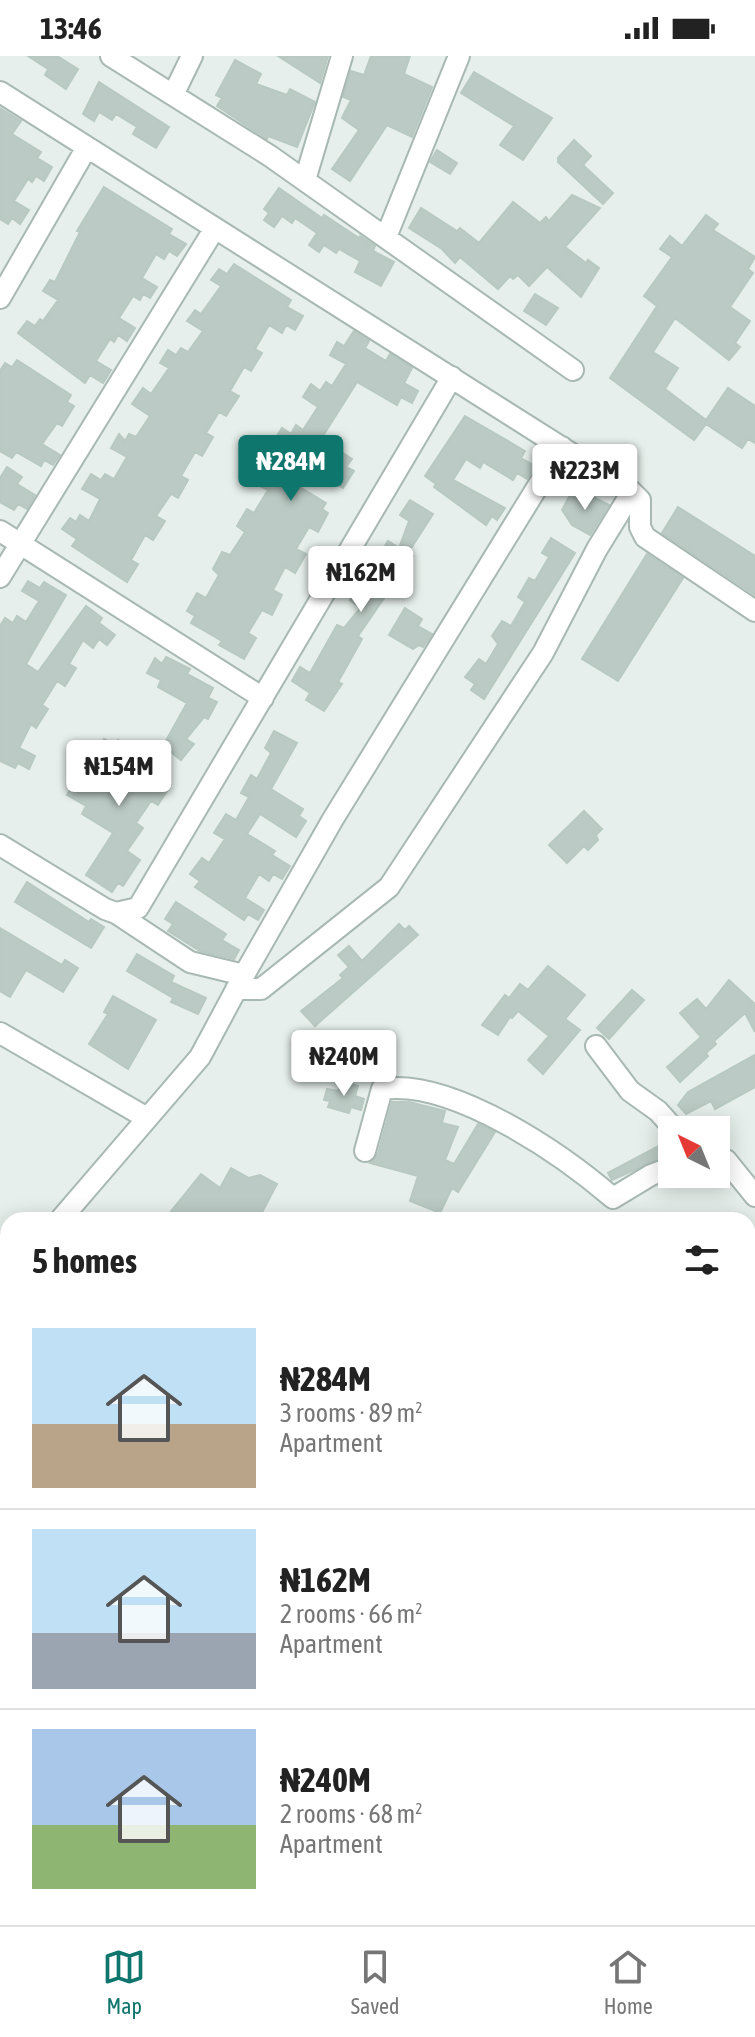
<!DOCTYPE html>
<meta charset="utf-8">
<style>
body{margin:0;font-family:"Asap Condensed",sans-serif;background:#f2f2f2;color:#222;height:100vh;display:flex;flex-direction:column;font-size:30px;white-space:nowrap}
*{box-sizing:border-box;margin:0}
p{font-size:26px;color:#767676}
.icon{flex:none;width:44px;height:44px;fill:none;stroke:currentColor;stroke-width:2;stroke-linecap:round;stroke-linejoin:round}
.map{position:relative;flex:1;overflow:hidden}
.panel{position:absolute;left:0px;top:1156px;width:756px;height:714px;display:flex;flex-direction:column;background:#fff;border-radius:24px 24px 0 0;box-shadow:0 4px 20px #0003}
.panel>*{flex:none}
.needle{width:52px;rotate:317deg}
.fabs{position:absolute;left:658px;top:1060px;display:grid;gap:16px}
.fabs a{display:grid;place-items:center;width:72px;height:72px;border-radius:0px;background:#fff;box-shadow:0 4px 20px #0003;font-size:40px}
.price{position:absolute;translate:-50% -68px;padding:0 18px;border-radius:8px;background:#fff;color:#222;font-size:26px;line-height:52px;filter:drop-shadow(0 2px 4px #0008)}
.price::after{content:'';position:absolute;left:50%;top:48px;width:24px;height:18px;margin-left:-12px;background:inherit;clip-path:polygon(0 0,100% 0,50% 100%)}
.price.on{background:#0f766e;color:#fff}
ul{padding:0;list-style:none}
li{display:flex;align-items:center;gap:24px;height:200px;padding:0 32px}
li+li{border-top:2px solid #e0e0e0}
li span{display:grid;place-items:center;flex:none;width:224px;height:160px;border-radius:0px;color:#555}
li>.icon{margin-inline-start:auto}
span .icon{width:96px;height:96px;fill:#fffc;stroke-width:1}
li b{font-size:34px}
h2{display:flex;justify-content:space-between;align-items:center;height:96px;padding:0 32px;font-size:34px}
.status{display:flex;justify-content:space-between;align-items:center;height:56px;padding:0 40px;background:#fff;direction:ltr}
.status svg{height:22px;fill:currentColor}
.tab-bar{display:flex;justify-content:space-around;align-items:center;height:112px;border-top:2px solid #e0e0e0;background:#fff;font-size:22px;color:#767676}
.tab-bar a{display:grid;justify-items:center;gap:4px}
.tab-bar .on{color:#0f766e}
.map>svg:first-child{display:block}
.building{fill:#bbcac4;stroke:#b8c9c2;stroke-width:2}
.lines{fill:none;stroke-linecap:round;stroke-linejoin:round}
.minor-casing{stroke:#a8b8b2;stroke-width:24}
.minor{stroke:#fff;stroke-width:20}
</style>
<div class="status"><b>13:46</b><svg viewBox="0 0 49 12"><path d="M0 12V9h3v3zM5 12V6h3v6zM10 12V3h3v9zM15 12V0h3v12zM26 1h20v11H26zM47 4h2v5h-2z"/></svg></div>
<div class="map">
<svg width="755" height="1869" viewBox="0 0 755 1869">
<rect width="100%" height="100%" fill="#e6efeb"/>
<path class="building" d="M28,0H57L78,13L66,33L45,19L48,13Z
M278,0H328L320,27Z
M371,0H410L404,18L432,31L412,81L387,69L350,125L332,113L359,74L342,62L351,44L343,41L351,15L364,19Z
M235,4L261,18L256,28L287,39L290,33L315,46L297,91L268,80L267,83L217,50L222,42L216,39Z
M474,16L552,62L523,104L500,89L514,70L461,37Z
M99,26L169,71L156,92L133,78L137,71L116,58L112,64L99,56L94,65L83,58Z
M0,52L21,65L12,78L41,96L37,102L52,111L44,125L36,120L32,126L28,123L14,145L29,154L20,168L12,162L8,168L0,163Z
M574,84L591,100L583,109L613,137L603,148L558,106V102Z
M437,94L457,107L450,118L430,106Z
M104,131L172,173L169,178L186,188L177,200L169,195L164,203L156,198L142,222L157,231L150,242L143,238L140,244L133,240L119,262L135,272L127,285L118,279L114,286L110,283L96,305L111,314L103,327L90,319L85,327L18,277L27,265L35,270L40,263L43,265L58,244L43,235L50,224L55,226L80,176L77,175Z
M279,132L322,162L324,159L359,182L360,180L375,190L373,195L394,206L381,230L355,216L360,205L339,193L336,197L324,189L319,196L309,189L317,177L295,162L292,167L282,160L274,171L264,164L269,157L264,153Z
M572,139L600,152L565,191L586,207L588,204L599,212L581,241L547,211L529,230L518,219L513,223L510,220L498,233L460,201L455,207L442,193L409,172L421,152L457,175L460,172L479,187L513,146L540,167L546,161L549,165Z
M706,159L718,168L713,174L755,201L748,213L753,217L730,251L750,265L735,287L740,291L729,304L675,262L653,296L678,312L665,333L706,364L728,332L755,350V387L748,383L742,392L706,368L694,384L610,322L657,250L644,240L672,201L660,193L670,180L682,190Z
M234,208L291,244L287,251L303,260L295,274L286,269L282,277L269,269L255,293L262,297L251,315L244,311L230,335L239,340L226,360L219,356L206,377L213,381L202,400L195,396L181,420L188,424L178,442L171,438L156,460L165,465L153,484L145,479L131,504L138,508L127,526L72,490L77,483L62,473L70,462L76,466L80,459L89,465L100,443L82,433L91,418L101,424L105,418L114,423L127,401L111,392L119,378L125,385L129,378L136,381L150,360L132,348L143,332L151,338L169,312L160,307L168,294L176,299L181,292L188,296L203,275L187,265L195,254L201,258L221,230L211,224L219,213L227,218Z
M535,238L558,252L546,269L524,255Z
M354,275L369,285L365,292L386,305L390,298L412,312L404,327L418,335L412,347L401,341L397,349L357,326L321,383L352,403L346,411L354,415L343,432L306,407L293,427L326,447L322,453L328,457L318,476L309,471L296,493L306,498L295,517L285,511L273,534L282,539L272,559L262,554L248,577L256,582L244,603L219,589L222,585L191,567L195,560L187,555L197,537L206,542L219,519L213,513L222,496L230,499L245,476L237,470L247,453L254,457L268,434L260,430L270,413L276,417L291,394L275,383L282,372L291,378L296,369L303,374L318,351L303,341L311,328L320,335L326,326L332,330L346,308L330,299L337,286L344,290Z
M17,304L71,339L67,346L74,350L62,370L57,367L42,388L60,399L53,409L44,404L41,410L16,396L12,402L0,395V315L5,307L12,311Z
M465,360L525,395L521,402L535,410L527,423L517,417L513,424L483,406L480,412L466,403L453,424L505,452L497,464L492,460L486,469L434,431L436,428L425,420Z
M7,411L22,421L17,428L35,439L27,453L18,448L14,454L0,446V422Z
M583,436L609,449L590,479L572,469L562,454L570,439L579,443Z
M410,444L433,458L408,497L413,500L358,580L362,583L338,626L342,628L324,655L306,644L310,637L292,625L300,611L310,617L337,569L344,572L360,552L350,544L364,526L371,531L385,510L376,504L388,485L399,492L409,465L400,459Z
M678,451L755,500V539L662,477Z
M551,482L575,497L484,643L471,634L475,628L465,621L479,603L486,608L498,588L492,580L502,565L511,570L525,546L518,541L529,522L535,525L549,501L542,497Z
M647,498L683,522L618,625L582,603Z
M28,525L40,532L44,526L66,539L26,608L38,616L86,550L102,562L99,567L115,579L107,589L99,583L93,592L83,584L69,608L76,612L65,630L57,625L42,649L48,653L36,672L31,668L19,692L35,700L29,713L18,707L15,712L0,705V570L5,562L13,567L17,560L26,566L39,545L22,535Z
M405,552L422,563L418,570L432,578L423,591L419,589L413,593L389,579Z
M166,601L190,613L187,618L213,632L208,642L217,646L208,663L204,661L186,683L194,688L181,704L163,690L187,647L158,631L161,624L147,617L155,602L162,608Z
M274,675L297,687L271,733L303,753L299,760L306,765L296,781L260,758L247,778L275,795L272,799L290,810L282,823L273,818L269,825L259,818L245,842L264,854L258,864L248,858L244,864L195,831L200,825L190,818L202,802L209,807L225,783L214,777L226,758L236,764L249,741L241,737L251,719L257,723L271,697L265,692Z
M104,683L115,689L118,684L141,698L138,703L165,719L161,726L169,732L158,749L151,745L136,767L143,772L127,795L140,804L123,830L118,827L112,836L86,819L113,777L82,758L86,750L67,739L78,721L95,731L108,710L93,701Z
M584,755L602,773L596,779L598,784L588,794L584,790L567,807L549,789Z
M27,826L89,866L91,863L104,871L91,892L15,846Z
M176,846L226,878L222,884L239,894L234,903L200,895L168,875L173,868L165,863Z
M399,868L405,874L409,870L418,879L315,970L301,955L343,922L340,919L349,911L338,899L349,890L362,905Z
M0,872L62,909L65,904L78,912L63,936L26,914L10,941L0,935Z
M137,898L174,920L171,926L206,942L198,958L171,946L173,942L127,915Z
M548,910L585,939L565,963L580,974L543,1018L528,1004L549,980L518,955L512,962L510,961L498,979L482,969L505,939L509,942L520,928L528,934Z
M729,924L755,948V976L745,957L714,985L716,988L706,997L708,1000L680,1026L667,1011L701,981L680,957L697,943L706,953Z
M632,934L644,944L609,983L597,972Z
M113,940L156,964L128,1013L89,988L108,958L104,956Z
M755,999V1031L715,1053L711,1045L686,1058L678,1049L688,1036Z
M341,1025L358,1030L355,1040L364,1043L361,1054L351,1051L349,1057L328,1051L330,1045L324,1044L327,1033L338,1035Z
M392,1046H409L445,1055L442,1067L458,1071L445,1104L454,1108L478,1068L495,1076L458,1136L452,1132L440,1157L410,1145L418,1120L370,1107L378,1098Z
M664,1087L670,1098L612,1124L608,1117Z
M231,1112L249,1122L260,1119L277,1128L258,1164H202L187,1156L181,1164H164L201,1118L220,1132Z"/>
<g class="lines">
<defs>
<path id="minor" d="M111,0L270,100L573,314
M0,36L632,436L640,444V471L645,481L755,555
M174,37L192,0
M305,124L342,0
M386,181L459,0
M0,242L87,91
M0,475L263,642
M0,521L215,172
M0,789L105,853L116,857L138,852L452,321
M244,919L333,763L562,391
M236,933H261L389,831L543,597L597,493L632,436
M0,977L147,1062
M596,990L630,1035L658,1055L675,1074
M365,1095L382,1033C452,1022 562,1098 613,1142L651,1119L672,1111
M716,1101L726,1104L755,1140
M60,1164L200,1001L244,919L190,906L116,857
M0,1200L8,1205
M748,1235L755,1225
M0,1300L8,1305
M0,1537L8,1542
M748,1759L755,1766
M748,1825L755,1815
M343,1869L348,1862
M556,1869L561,1862
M730,1869L732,1862"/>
</defs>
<use href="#minor" class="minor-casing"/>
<use href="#minor" class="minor"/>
</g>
</svg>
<div class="fabs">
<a><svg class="needle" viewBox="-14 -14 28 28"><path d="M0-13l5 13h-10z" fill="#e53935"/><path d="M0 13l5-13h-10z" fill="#767676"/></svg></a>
</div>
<b class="price on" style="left:291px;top:447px">₦284M</b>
<b class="price" style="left:585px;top:456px">₦223M</b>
<b class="price" style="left:361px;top:558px">₦162M</b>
<b class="price" style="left:119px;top:752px">₦154M</b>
<b class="price" style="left:344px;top:1042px">₦240M</b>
<section class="panel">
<h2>5 homes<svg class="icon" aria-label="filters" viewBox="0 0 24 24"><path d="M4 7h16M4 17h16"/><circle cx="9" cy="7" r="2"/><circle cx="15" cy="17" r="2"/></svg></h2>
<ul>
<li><span style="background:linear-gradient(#bfe0f5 60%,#b9a48a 0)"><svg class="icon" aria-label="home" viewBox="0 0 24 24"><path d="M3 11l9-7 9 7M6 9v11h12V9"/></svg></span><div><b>₦284M</b><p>3 rooms · 89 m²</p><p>Apartment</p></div></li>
<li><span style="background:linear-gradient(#bfe0f5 65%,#9aa5b1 0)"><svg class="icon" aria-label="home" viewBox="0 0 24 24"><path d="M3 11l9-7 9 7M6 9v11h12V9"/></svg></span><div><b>₦162M</b><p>2 rooms · 66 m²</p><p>Apartment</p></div></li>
<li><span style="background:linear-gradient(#a9c7e8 60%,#8fb573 0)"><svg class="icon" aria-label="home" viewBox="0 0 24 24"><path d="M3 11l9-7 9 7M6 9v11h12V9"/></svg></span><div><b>₦240M</b><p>2 rooms · 68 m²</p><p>Apartment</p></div></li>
</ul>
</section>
</div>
<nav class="tab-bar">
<a class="on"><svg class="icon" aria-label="map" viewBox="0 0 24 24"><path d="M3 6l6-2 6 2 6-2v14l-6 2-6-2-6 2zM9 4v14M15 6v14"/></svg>Map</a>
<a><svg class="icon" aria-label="saved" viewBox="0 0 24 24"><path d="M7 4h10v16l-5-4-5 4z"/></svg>Saved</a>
<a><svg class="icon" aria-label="home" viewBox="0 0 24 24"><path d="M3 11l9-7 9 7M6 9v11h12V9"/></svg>Home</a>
</nav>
